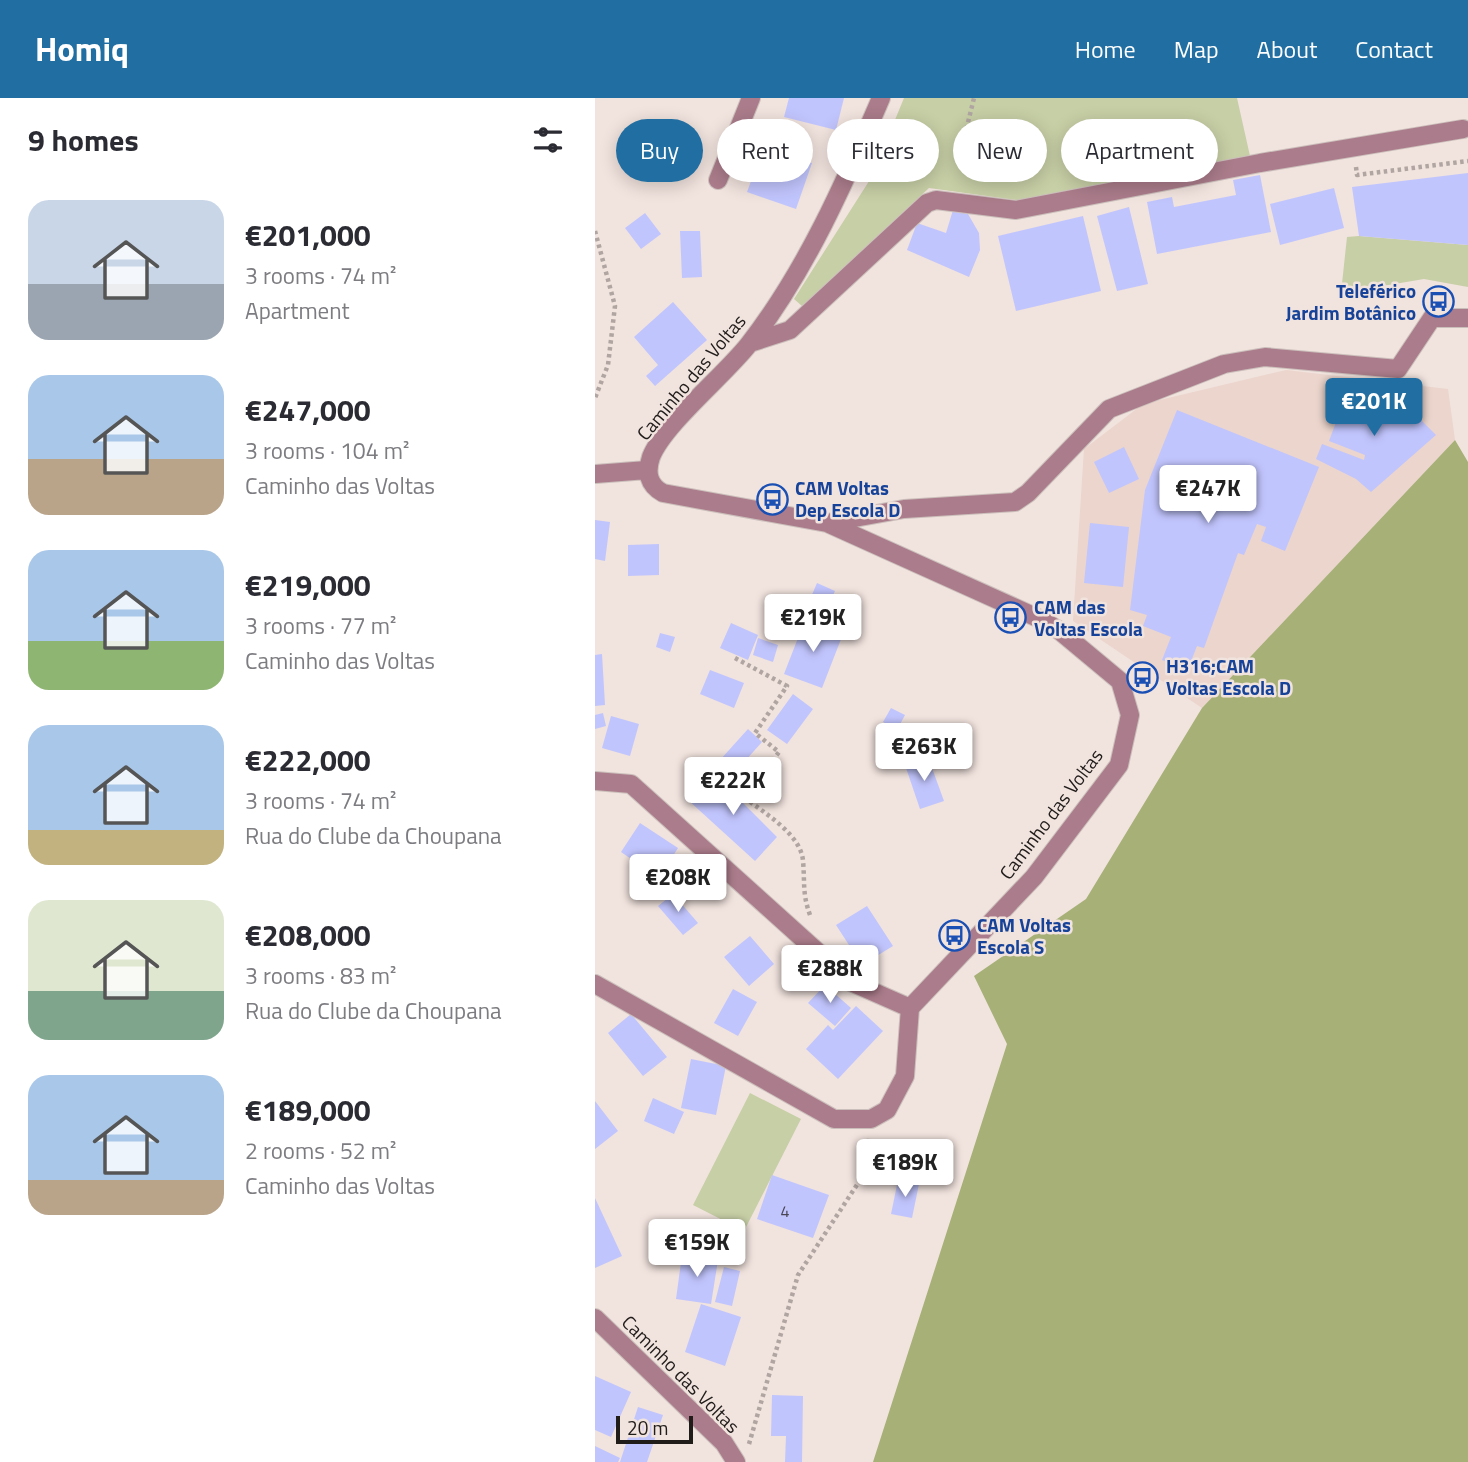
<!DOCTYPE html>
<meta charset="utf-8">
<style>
body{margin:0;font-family:"Titillium Web",sans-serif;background:#f7f7f7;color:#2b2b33;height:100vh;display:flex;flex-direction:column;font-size:26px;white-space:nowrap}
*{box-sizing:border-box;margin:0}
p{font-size:23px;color:#7c7c81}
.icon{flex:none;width:38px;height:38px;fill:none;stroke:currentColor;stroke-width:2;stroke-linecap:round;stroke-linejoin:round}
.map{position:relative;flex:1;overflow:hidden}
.side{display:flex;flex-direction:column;background:#fff;width:595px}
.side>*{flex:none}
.banner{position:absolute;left:21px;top:21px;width:665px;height:63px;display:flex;gap:14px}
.scale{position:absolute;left:21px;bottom:18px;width:77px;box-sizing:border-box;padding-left:7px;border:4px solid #201c1a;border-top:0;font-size:19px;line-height:24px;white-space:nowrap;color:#201c1a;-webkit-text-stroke:5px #f1e3de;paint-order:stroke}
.price{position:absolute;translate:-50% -60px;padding:0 16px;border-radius:7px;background:#fff;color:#222;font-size:23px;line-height:46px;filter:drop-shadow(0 2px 4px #0008)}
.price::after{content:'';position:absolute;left:50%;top:42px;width:21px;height:16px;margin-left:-10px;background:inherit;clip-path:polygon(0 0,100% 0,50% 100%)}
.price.active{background:#216fa2;color:#fff}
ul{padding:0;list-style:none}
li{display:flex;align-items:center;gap:21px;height:175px;padding:0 28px}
li span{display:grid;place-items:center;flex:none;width:196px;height:140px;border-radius:21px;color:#555}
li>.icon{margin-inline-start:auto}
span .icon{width:84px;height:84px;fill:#fffc;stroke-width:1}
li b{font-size:30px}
h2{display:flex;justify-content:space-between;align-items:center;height:84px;padding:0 28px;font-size:30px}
.tag{padding:0 24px;border-radius:32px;background:#fff;box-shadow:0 4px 18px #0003;font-size:24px;line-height:63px}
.tag.active{background:#216fa2;color:#fff}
header{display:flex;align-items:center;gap:42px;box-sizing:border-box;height:98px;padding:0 35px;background:#216fa2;color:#fff}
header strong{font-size:33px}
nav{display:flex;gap:38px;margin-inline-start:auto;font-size:24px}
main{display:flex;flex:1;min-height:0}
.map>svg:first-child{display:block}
.built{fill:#ebd5cd}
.green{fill:#c7cfa6}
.forest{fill:#a7b077}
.building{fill:#c1c5fd}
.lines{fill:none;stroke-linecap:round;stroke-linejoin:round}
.minor-casing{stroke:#cbbfbb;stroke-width:20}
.path{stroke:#b0a5a1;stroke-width:4.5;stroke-dasharray:3.5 3.5;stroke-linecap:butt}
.minor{stroke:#ab7c8b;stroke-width:18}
.labels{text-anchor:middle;stroke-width:5;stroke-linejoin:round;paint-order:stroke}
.number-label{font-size:16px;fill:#484653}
.transit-label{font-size:19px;font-weight:bold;fill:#164399;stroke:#f1e3de;text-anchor:start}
.street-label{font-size:19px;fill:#201c1a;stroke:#f1e3de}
</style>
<header>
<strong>Homiq</strong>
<nav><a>Home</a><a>Map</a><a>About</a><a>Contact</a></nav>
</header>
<main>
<section class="side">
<h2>9 homes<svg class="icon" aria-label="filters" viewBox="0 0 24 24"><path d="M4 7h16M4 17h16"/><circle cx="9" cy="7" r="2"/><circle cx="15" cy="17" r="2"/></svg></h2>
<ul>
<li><span style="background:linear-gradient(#c9d6e8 60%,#9aa5b1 0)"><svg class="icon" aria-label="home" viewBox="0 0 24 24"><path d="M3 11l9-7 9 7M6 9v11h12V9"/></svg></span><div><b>€201,000</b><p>3 rooms · 74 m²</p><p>Apartment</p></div></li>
<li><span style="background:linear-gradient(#a9c7e8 60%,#b9a48a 0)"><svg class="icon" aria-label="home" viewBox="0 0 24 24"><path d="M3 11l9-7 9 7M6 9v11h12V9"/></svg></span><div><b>€247,000</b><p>3 rooms · 104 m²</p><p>Caminho das Voltas</p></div></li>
<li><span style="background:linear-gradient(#a9c7e8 65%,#8fb573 0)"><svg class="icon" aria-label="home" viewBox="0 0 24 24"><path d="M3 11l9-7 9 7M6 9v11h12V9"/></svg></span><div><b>€219,000</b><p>3 rooms · 77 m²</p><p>Caminho das Voltas</p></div></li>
<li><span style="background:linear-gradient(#a9c7e8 75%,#c2b280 0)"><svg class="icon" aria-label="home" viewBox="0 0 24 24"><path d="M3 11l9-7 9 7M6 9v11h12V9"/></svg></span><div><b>€222,000</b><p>3 rooms · 74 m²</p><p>Rua do Clube da Choupana</p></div></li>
<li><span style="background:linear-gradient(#dfe7d0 65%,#7fa58c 0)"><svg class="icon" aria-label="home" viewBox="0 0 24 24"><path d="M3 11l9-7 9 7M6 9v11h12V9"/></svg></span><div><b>€208,000</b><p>3 rooms · 83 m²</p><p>Rua do Clube da Choupana</p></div></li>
<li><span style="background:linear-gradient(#a9c7e8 75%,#b9a48a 0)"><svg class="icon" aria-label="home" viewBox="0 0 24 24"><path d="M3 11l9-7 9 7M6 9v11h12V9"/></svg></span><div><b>€189,000</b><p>2 rooms · 52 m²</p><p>Caminho das Voltas</p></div></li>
</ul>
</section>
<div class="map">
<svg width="873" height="1364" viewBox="0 0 873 1364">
<rect width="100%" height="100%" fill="#f1e3de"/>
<path class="built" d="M691,272L853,291L860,342L607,610L478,523L489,351L548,306Z"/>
<path class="green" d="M309,0H642L655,58L429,103L334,90L207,208L199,201L276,80Z
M764,138L873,147V189L829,181L746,195L752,139Z
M155,995L206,1021L149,1133L98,1107Z"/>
<path class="forest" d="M860,342L873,364V1364H278L412,946L379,878L491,801L607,610Z"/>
<path class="building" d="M194,0H249L241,32L189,19Z
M62,31L75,59L59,66L46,39Z
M169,48L217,65L201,111L152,94Z
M873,75V147L764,138L757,89Z
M665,77L676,134L562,156L552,104L577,99L579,109L641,97L638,82Z
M739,90L749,130L685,147L675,106Z
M534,109L553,186L522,193L502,118Z
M358,112L373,116L384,135L385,152L374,179L312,152L322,125L351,135Z
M50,115L66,136L46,151L30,130Z
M488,118L506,193L421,213L403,138Z
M85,133H105L107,179L87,180Z
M78,204L112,242L60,288L51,278L63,267L39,239Z
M754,289L816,312L841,337L776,394L761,381L721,361L727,346L769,362L770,357L734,343Z
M582,312L724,369L690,453L666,443L671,429L662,426L649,457L643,455L609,550L602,548L593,571L567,562L576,539L548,528L552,517L535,512L550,392Z
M529,349L544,381L514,395L499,364Z
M0,422L15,424L10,463L0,461Z
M495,425L534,429L528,489L489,485Z
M64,446V477L33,478V447Z
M222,485L240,493L230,514L213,506Z
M210,522L248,536L227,590L189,576Z
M136,525L163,537L153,562L125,550Z
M65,535L80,539L75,554L61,549Z
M163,540L183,547L178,564L158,557Z
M7,556L10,607L0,608V557Z
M115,572L149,585L139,610L105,596Z
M198,596L218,611L192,646L172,632Z
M296,610L310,617L302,632L288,624Z
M8,615L11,628L0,631V617Z
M16,618L44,626L35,658L7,650Z
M153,631L167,644L142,672L159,686L147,699L116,672Z
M333,659L349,703L325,711L310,667Z
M118,675L182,739L160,763L93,702Z
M45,725L83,750L64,780L26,754Z
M78,796L103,825L88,837L63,808Z
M272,808L298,848L267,867L241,827Z
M155,838L179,866L154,888L129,859Z
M230,887L256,910L240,928L213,905Z
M138,891L162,904L143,938L119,925Z
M261,908L288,933L243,981L211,951L233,927L238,932Z
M36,916L72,959L48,978L13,935Z
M96,961L131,968L121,1017L86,1010Z
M58,1000L89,1014L79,1036L49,1023Z
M0,1003L23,1033L0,1051Z
M177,1077L234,1097L218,1140L162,1121Z
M303,1082L324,1086L317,1120L296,1116Z
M0,1100L27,1158L0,1170Z
M87,1157L123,1162L116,1206L81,1201Z
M129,1169L145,1173L137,1208L120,1204Z
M106,1206L146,1219L130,1268L90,1254Z
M0,1278L36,1294L16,1339L0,1332Z
M177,1297L208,1298L207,1364H190L191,1338H176Z
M43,1309L68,1317L52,1364H25Z
M0,1348L25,1360L23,1364H0Z"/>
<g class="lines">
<defs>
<path id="minor" d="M123,82L156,0
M155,245L195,232L332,105L341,102L421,112L665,65L868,31
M0,376L52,372
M232,425L309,411L420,404L433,395L514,311L629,266L670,259L803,271L837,220H873
M0,683L36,686L256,884L315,910
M0,886L239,1021H276L292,1012L310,978L315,910L439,779L524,667L535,617L525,583L465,533L445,521L232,425L68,395C53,387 51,374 56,359C69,326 130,277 154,246C211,173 250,84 286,0
M0,1220L129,1345L141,1364"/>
</defs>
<use href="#minor" class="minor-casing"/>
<path class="path" d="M363,65L379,0
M761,69L762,77L873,63
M0,133L20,208L13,267L0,300
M140,560L192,588L160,635L184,654L150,700C169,715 206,736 208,763C210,784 207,795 215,817
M154,1346L203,1177L271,1073L274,1040"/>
<use href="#minor" class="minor"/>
</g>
<defs>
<symbol id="bus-ring" viewBox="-11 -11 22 22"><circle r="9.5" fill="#f1e3de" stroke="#1a4fb4" stroke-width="1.5"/><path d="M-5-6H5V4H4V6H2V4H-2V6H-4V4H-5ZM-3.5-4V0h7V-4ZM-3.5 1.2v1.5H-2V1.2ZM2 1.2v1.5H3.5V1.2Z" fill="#1a4fb4"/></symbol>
</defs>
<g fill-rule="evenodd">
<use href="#bus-ring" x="826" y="186" width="35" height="35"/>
<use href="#bus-ring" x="160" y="384" width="35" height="35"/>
<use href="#bus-ring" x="398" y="502" width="35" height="35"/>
<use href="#bus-ring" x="530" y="562" width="35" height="35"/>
<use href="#bus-ring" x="342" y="820" width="35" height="35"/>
</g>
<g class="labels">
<g class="number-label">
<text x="190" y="1119">4</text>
</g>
<g class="transit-label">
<text x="821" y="200" text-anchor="end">Teleférico<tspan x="821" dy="22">Jardim Botânico</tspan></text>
<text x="200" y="397">CAM Voltas<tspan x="200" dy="22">Dep Escola D</tspan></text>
<text x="439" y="516">CAM das<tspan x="439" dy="22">Voltas Escola</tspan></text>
<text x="571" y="575">H316;CAM<tspan x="571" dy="22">Voltas Escola D</tspan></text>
<text x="382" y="834">CAM Voltas<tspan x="382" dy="22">Escola S</tspan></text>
</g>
<g class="street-label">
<text transform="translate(96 279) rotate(-50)" y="7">Caminho das Voltas</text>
<text transform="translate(456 716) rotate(-53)" y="7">Caminho das Voltas</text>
<text transform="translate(86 1276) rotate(45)" y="7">Caminho das Voltas</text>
</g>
</g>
</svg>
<div class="scale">20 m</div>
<b class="price active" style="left:779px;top:340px">€201K</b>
<b class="price" style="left:613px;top:427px">€247K</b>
<b class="price" style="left:218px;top:556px">€219K</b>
<b class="price" style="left:329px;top:685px">€263K</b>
<b class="price" style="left:138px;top:719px">€222K</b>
<b class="price" style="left:83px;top:816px">€208K</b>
<b class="price" style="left:235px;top:907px">€288K</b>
<b class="price" style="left:310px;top:1101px">€189K</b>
<b class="price" style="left:102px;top:1181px">€159K</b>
<div class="banner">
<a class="tag active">Buy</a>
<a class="tag">Rent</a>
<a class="tag">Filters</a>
<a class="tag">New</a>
<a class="tag">Apartment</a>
</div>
</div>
</main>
